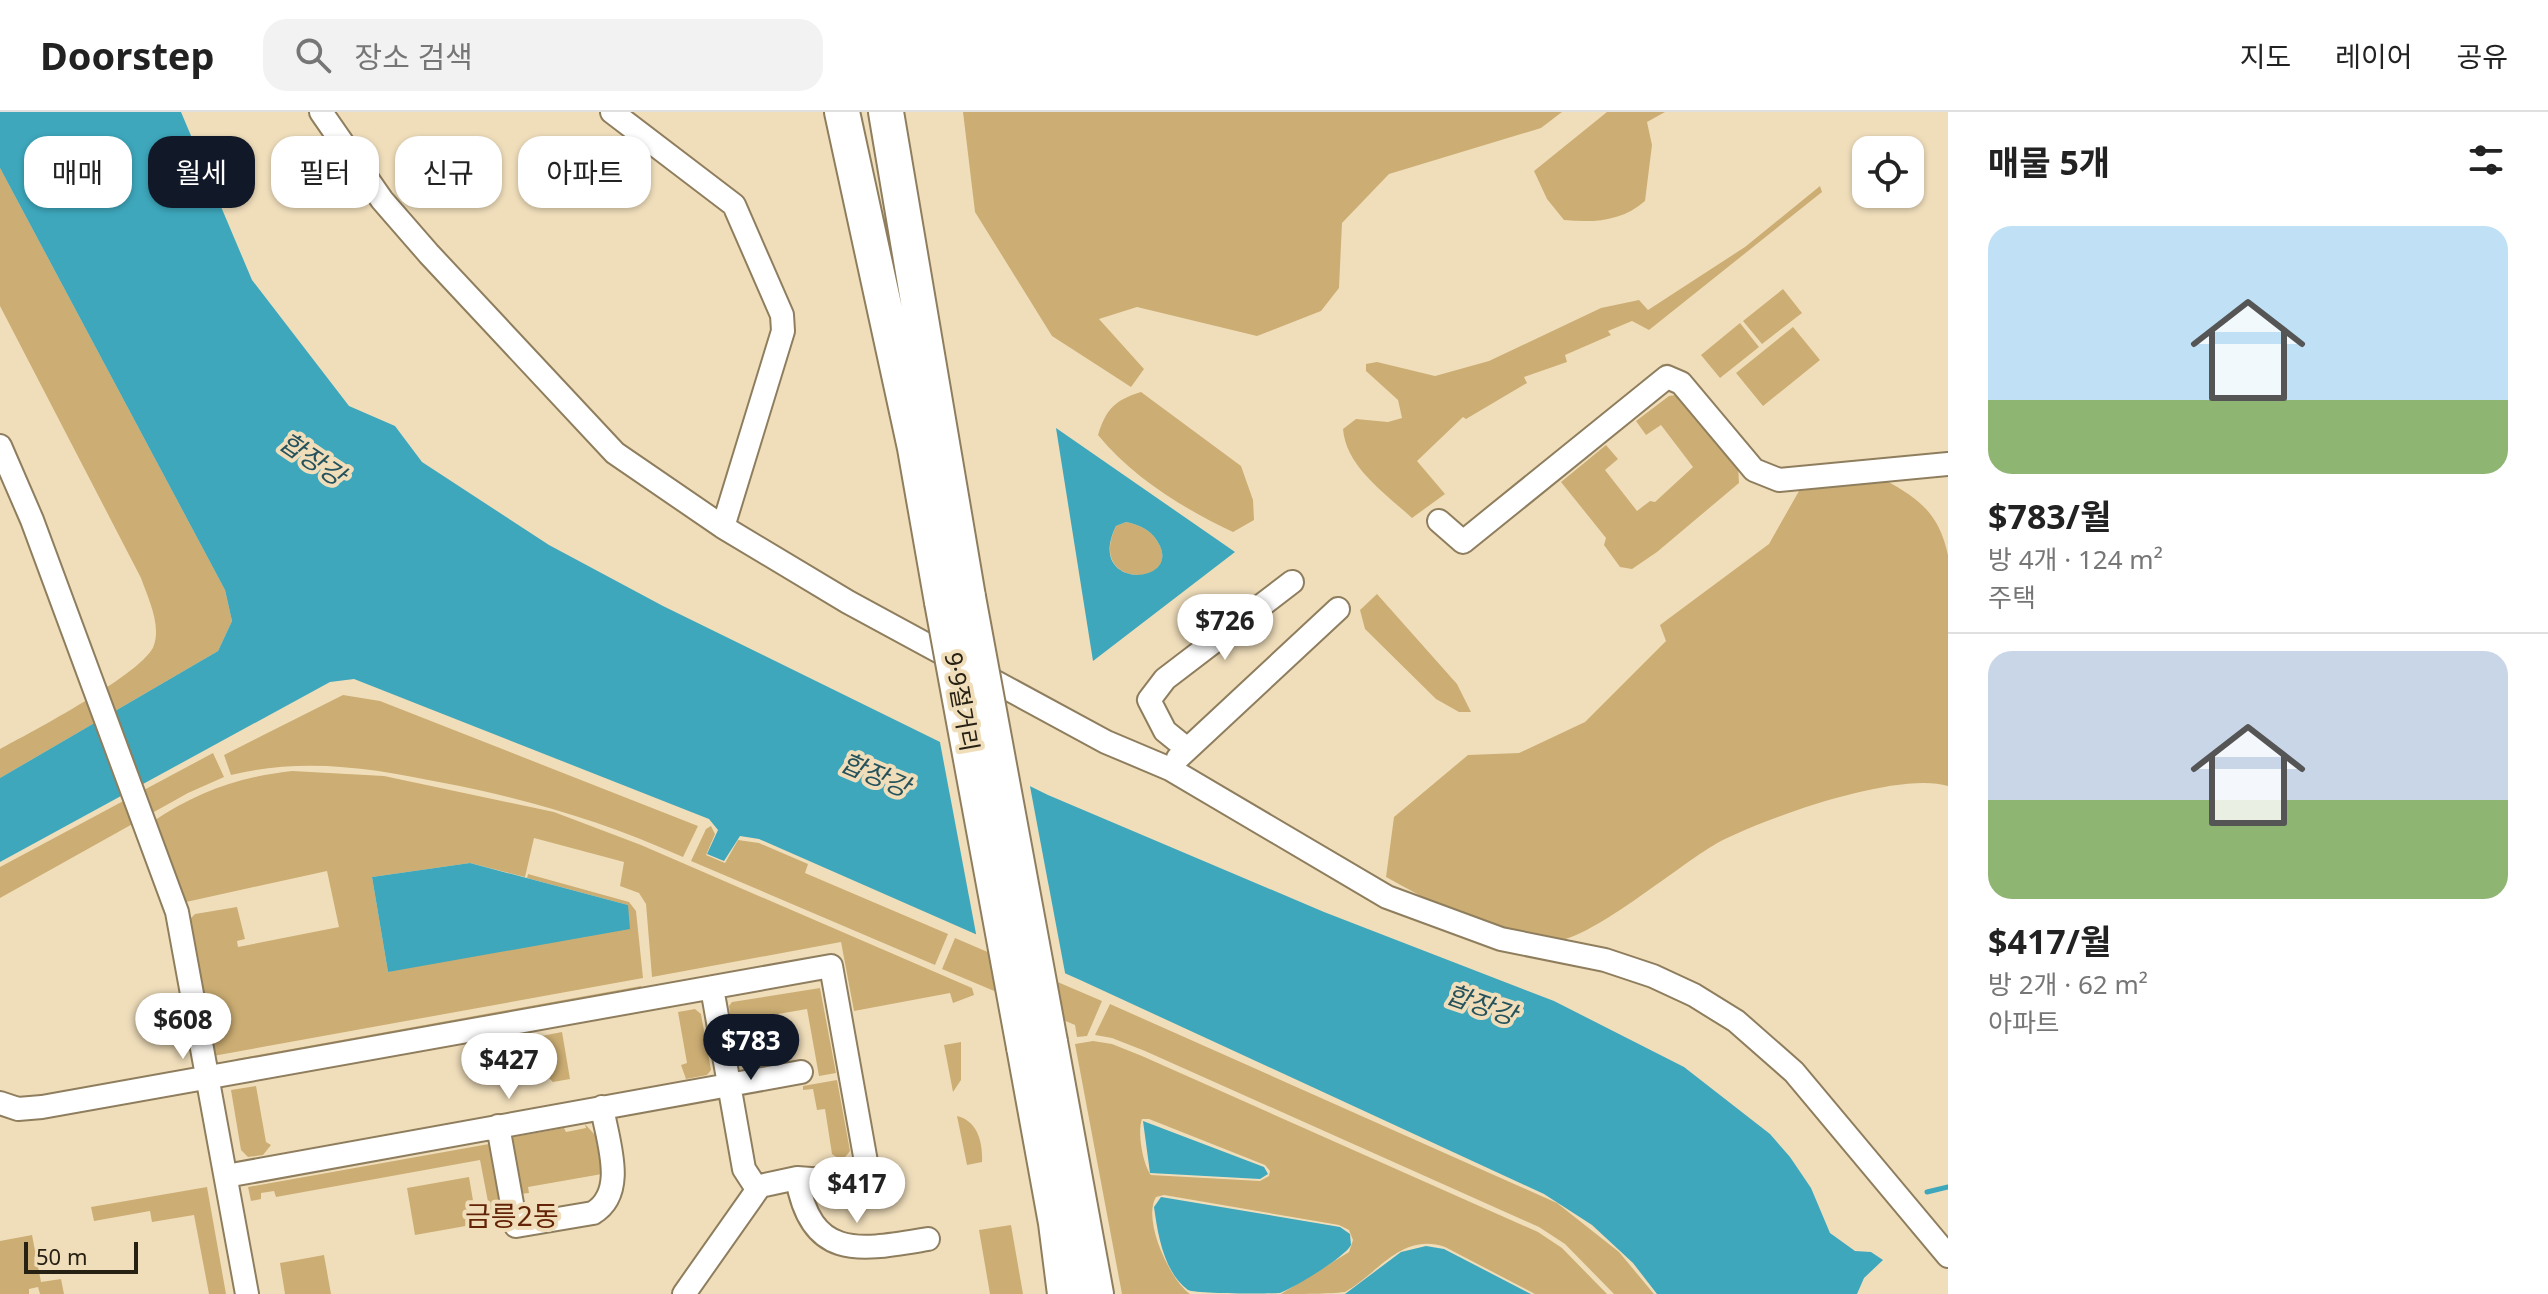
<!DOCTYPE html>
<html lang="ko">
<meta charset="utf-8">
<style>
body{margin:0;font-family:"Noto Sans","Noto Sans KR",sans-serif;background:#f2f2f2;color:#222;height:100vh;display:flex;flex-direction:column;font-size:30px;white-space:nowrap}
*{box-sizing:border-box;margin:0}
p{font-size:26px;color:#767676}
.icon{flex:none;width:44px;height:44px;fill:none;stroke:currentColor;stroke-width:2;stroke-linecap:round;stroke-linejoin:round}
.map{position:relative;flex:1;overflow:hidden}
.details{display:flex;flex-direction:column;background:#fff;width:600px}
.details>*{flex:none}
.banner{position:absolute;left:24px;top:24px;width:760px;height:72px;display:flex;gap:16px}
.buttons{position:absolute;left:1852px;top:24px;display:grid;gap:16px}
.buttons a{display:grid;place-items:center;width:72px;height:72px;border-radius:16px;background:#fff;box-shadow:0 2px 6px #0004;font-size:40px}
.scale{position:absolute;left:24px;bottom:20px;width:114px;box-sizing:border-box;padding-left:8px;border:4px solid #272114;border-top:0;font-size:22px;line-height:28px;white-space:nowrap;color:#272114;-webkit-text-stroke:6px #f0debb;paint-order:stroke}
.price{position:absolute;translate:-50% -68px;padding:0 18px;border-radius:28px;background:#fff;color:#222;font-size:26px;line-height:52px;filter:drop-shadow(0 2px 4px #0008)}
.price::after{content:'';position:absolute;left:50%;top:48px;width:24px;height:18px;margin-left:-12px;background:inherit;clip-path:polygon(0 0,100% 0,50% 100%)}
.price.active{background:#111827;color:#fff}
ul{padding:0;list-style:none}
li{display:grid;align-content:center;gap:16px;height:424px;padding:0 40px}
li+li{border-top:2px solid #e0e0e0}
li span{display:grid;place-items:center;height:248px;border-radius:24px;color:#555}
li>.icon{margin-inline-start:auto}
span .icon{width:144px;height:144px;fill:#fffc;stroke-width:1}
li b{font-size:34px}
h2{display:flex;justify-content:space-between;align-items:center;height:96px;padding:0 40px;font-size:34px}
.tag{padding:0 28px;border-radius:24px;background:#fff;box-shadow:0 2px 6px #0004;font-size:28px;line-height:72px}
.tag.active{background:#111827;color:#fff}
header{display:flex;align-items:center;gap:48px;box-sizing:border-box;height:112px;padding:0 40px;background:#fff;border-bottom:2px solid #e0e0e0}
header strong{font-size:38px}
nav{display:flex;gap:44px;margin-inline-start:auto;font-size:28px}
.search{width:560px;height:72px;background:#f2f2f2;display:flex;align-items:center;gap:20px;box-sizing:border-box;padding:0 28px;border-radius:24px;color:#767676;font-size:30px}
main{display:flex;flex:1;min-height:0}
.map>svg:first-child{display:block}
.green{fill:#ccae74;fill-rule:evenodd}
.water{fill:#3ea7bc;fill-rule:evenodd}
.pier{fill:#f0debb}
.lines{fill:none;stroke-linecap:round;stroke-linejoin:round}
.stream{stroke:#3ea7bc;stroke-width:5}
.minor-casing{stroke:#8f7e5e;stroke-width:26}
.highway-casing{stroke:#8f7e5e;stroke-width:38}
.minor{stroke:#fff;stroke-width:22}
.highway{stroke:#fff;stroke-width:34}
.highway-bridge-casing{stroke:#8f7e5e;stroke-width:38;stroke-linecap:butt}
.highway-bridge{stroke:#fff;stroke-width:34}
.labels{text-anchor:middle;stroke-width:8;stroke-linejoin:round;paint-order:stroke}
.street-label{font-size:24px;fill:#272114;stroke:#f0debb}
.water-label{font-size:26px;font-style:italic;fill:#25525b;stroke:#f0debb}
.quarter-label{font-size:28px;fill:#632307;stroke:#f0debb}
</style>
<header>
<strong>Doorstep</strong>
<div class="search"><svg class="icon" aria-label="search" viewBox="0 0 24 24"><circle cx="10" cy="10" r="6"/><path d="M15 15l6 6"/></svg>장소 검색</div>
<nav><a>지도</a><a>레이어</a><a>공유</a></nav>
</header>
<main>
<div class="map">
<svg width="1948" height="1182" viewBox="0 0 1948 1182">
<rect width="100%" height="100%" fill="#f0debb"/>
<path class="green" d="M963,0H1562L1541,16L1389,62L1342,111L1339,176L1321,199L1257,224L1137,195L1099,207L1144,257L1131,275L1052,224L975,100Z
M1607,0H1665L1647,10L1652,33L1645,89C1622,109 1595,111 1564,108L1547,87L1534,59Z
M0,56L225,478L232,509L218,539L0,666V637C28,622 146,560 154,533C161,512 148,486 141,466L0,194Z
M1820,74L1822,80L1649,218L1632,209L1608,219L1611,223L1565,243L1567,250L1524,265L1527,271L1466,307L1463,305L1417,349L1445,382L1412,406C1385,381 1346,355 1343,317L1356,307L1388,310L1402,306L1398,288L1366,259V252L1377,250L1435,264L1489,249L1601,196L1639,188L1648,198L1745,135Z
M1783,177L1802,201L1762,232L1743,209Z
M1740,211L1759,235L1720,266L1701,243Z
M1793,215L1820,248L1763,294L1736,261Z
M1141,280L1241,354L1253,388L1254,408L1233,420C1184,397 1132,365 1098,323C1106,297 1115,288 1141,280Z
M1676,283L1681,285L1738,353L1739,371L1657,440L1632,457L1620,455L1604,433L1606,426L1561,370L1606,333L1618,347L1605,358L1637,399L1650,389L1655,390L1693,355L1661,313L1646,323L1636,309L1669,284Z
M1885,368C1921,388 1939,402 1948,443V674C1898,659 1768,705 1721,729C1683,749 1593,827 1555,829C1502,832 1432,790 1386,765L1394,705L1468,643L1519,641L1585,610L1666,529L1660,513L1769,432L1799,379Z
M1126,410C1141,413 1153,419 1160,434C1178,474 1086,477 1116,414Z
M1377,482L1457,572L1471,600H1459L1436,587L1365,517L1360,498Z
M343,583L380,589L698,714L683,745C605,710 528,687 444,671C372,656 304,645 231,663L224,643Z
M213,641L224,665L188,681L0,786V755Z
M292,659L384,664L554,700L641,733L972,876L974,883L953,891L950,881L854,899L841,830L652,865L646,792L639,781L620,774L624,750L534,726L525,765L470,751L372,765L388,860L628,793L527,766L528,762L629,790L636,799L643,866L213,944L189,808L195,802L237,795L245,827L237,829L238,835L339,815L327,759L186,790L152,710C197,680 238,665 292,659Z
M711,714L715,722L706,743L725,751L738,728L759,731L808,752L805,761L948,822L935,853L691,749L706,717Z
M955,826L1102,889L1087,924L1077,925L1075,913L942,857Z
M641,874L642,878L237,952L236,947Z
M820,876L836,961L819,964L807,897L731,910L729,894L732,890Z
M1110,892L1557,1091L1619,1140L1654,1182H1614L1565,1132L1539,1115L1145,939L1112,926L1095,923Z
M695,897L701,902L711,958L707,963L686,967L681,953L687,951L678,900Z
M562,920L570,967L553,970L546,963L537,965L534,973L526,927Z
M1093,929L1112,932L1142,944L1538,1120L1562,1136L1607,1182H1535L1445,1135C1401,1120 1378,1162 1345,1180C1330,1182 1298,1182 1281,1182L1349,1140L1353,1128L1349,1118L1339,1113L1164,1083L1156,1085C1142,1108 1170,1168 1190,1182H1122L1075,932ZM1142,1007H1149L1265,1053L1270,1059L1269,1064L1260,1069L1151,1063C1143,1053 1137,1020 1142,1007Z
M961,930V968L953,980L944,933Z
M837,968L850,1039L842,1049L832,1042L825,997L817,998L813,977L803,978V974Z
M256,974L266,1030L271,1033L263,1043L248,1045L241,1038L231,978Z
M957,1004C978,1009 983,1031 982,1050L967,1053Z
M585,1012L595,1023L602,1062L528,1075L529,1081L519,1082L508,1026L564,1016L566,1020L586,1016Z
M489,1032L503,1107L482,1111L480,1102L490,1100L480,1048L276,1085L274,1079L261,1081V1087L251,1089L248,1075Z
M469,1065L477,1112L415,1123L407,1076Z
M207,1075L226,1182H209L194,1103L152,1110L150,1099L94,1109L91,1095Z
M1011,1113L1023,1182H990L979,1118Z
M32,1123L41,1170L61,1167L64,1182H40L38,1175L29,1177V1182H0V1129Z
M324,1143L331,1182H285L280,1151Z"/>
<path class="water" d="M0,0H181L252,168L349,294L395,314L422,350L549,433L663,494L1048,683L1324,800L1554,889L1684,955L1770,1022L1790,1045L1811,1076L1830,1121L1855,1139L1871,1140L1883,1148L1864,1166L1857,1182H1657L1633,1151L1592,1113L1544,1082L1078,867L759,727L740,724L724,749L707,742L718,718L709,707L354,567L330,570L0,750V666L218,539L232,509L225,478L0,56Z
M1056,316L1235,440L1093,549ZM1126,410C1141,413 1153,419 1160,434C1178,474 1085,477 1116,414Z
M470,751L628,793L630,817L388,860L372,765Z
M1143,1009L1264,1055L1268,1062L1260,1067L1150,1061Z
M1161,1085L1340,1115L1350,1122L1351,1133C1344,1146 1295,1175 1280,1181C1269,1182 1197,1182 1188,1178C1164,1160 1158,1124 1154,1095Z
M1426,1134L1444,1137L1531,1182H1345L1401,1140Z"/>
<path class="pier" d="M939,625L1029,669L1066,866L977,827Z"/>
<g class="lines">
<path class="stream" d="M1927,1080L1948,1075"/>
<defs>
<path id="minor" d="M321,0L382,88L429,142L615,341L723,415L848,490L1106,630L1170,657L1387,785L1501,827L1605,848L1653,864L1694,883L1736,909L1794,960L1948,1144
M612,0L734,93L782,203L783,219L723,415
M0,334L32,408L177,800L247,1182
M1439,409L1463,430L1667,265L1681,271L1754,358L1779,368L1948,352
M1186,636L1165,619L1149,588L1165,567L1292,470
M1178,646L1338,497
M712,876L744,1057L757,1077
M0,991L18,997L42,995L831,854L868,1061L825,1068L797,1066L760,1074L684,1182
M498,1014L516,1114L593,1101C628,1080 607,1028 602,995
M226,1064L801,960
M797,1066C811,1150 861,1138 928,1127"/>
<path id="highway" d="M842,0L915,336L942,490
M886,0L968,485
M1050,930L1096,1182
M1024,935L1056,1111L1065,1182"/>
</defs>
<use href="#minor" class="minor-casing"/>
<use href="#highway" class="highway-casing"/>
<use href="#minor" class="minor"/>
<use href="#highway" class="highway"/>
<defs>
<path id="highway-bridge" d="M968,485L1050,930
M942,490L1024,935"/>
</defs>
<use href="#highway-bridge" class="highway-bridge-casing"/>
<use href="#highway-bridge" class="highway-bridge"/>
</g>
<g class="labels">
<g class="street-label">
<text transform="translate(961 590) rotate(80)" y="8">9·9절거리</text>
</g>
<g class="water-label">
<text transform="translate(312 347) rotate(34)" y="9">합장강</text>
<text transform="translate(875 663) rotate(23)" y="9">합장강</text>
<text transform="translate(1481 893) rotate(19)" y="9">합장강</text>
</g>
<g class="quarter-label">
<text x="512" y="1114">금릉2동</text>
</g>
</g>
</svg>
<div class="buttons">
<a><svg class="icon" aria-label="locate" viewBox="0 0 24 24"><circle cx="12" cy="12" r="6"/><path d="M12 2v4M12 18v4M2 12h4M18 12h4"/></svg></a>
</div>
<div class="scale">50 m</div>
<b class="price" style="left:1225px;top:550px">$726</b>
<b class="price" style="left:183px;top:949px">$608</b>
<b class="price active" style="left:751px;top:970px">$783</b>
<b class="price" style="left:509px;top:989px">$427</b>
<b class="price" style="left:857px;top:1113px">$417</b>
<div class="banner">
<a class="tag">매매</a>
<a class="tag active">월세</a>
<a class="tag">필터</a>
<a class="tag">신규</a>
<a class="tag">아파트</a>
</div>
</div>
<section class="details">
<h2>매물 5개<svg class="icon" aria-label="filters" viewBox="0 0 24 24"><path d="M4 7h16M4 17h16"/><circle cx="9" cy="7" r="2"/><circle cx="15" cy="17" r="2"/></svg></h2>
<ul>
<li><span style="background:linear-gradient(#bfe0f5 70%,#8fb573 0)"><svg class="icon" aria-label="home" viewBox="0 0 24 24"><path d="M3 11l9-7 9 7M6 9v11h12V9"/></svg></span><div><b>$783/월</b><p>방 4개 · 124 m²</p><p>주택</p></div></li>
<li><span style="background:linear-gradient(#c9d6e8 60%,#8fb573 0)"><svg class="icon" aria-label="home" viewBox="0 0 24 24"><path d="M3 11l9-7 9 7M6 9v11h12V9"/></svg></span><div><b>$417/월</b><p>방 2개 · 62 m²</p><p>아파트</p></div></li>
</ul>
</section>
</main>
